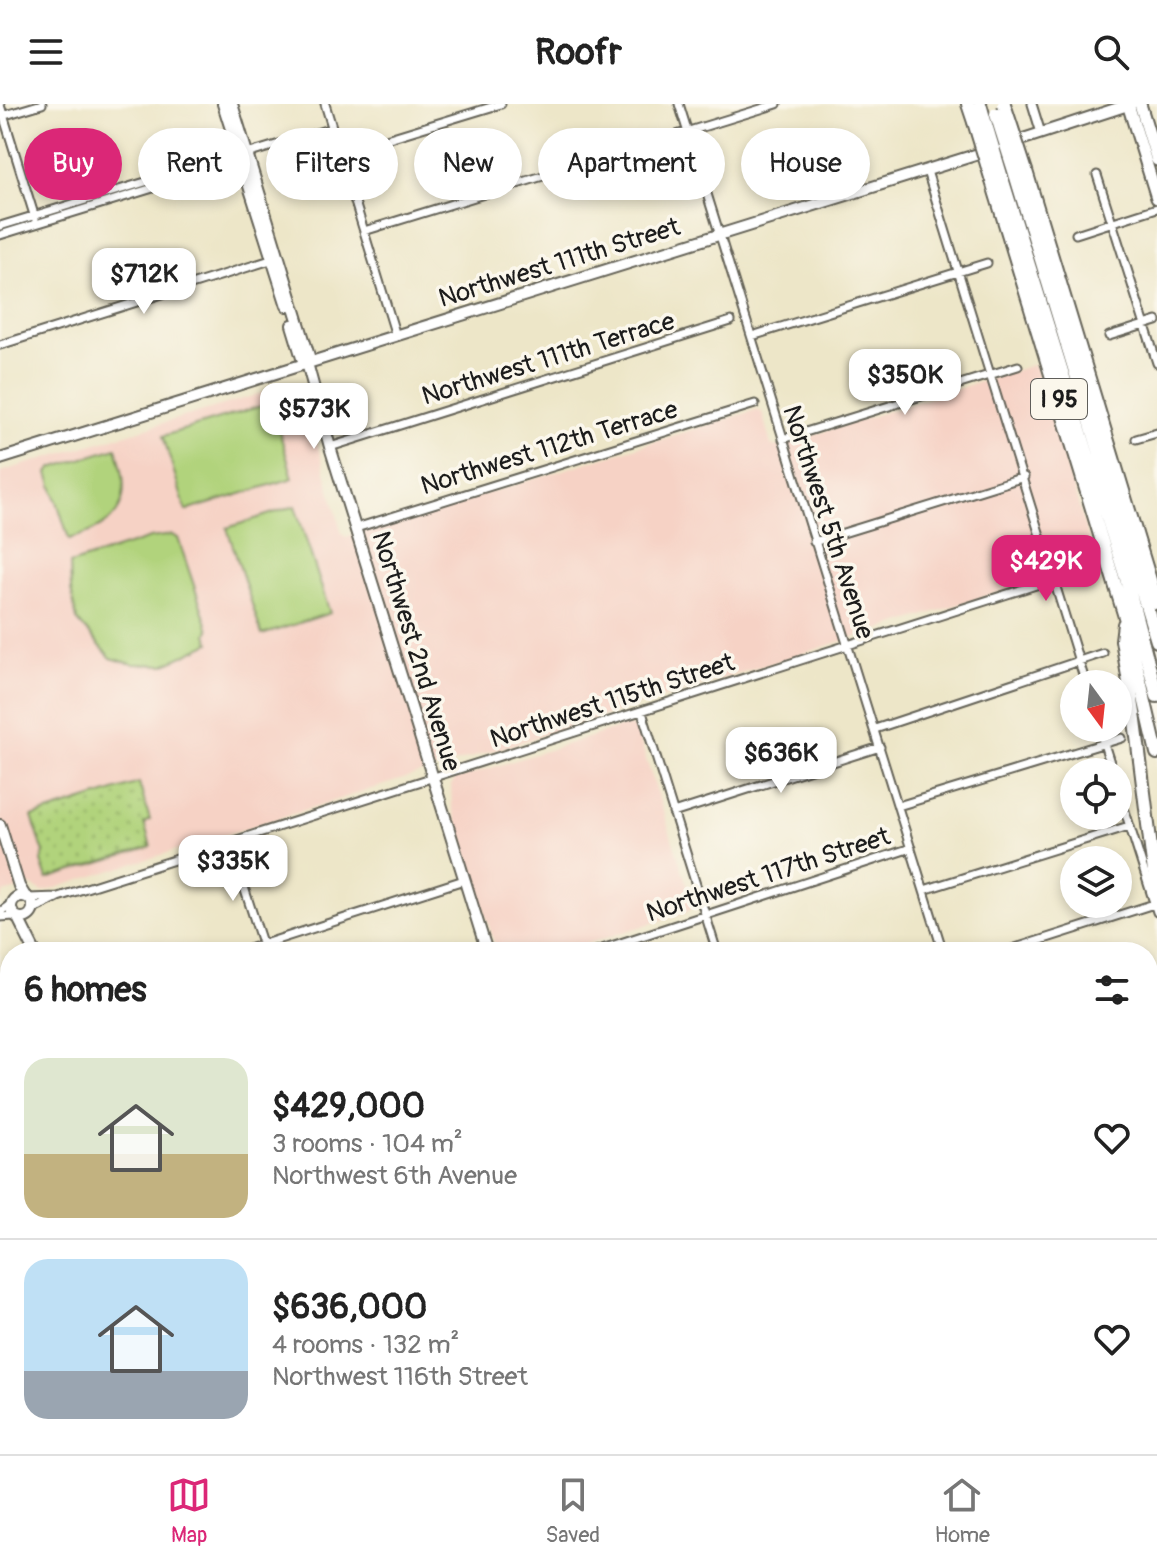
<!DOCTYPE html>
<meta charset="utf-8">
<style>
body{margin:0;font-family:Pangolin,sans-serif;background:#f2f2f2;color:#222;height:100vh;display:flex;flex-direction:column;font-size:30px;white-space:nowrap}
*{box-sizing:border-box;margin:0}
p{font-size:26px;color:#767676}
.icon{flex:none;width:44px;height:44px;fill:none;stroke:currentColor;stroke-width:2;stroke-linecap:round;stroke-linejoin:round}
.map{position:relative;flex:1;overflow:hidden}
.drawer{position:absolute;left:0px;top:838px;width:1158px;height:512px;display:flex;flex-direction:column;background:#fff;border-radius:32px 32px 0 0;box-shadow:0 4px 12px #0003}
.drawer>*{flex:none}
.hud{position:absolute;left:24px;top:24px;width:1110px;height:72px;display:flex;gap:16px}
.needle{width:52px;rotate:165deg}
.tools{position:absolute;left:1060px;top:566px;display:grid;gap:16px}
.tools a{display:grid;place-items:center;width:72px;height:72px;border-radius:50%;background:#fff;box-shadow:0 4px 12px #0003;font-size:40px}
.price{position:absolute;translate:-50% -68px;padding:0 18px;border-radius:16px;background:#fff;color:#222;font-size:26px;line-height:52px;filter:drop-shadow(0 2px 4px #0008)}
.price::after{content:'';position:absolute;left:50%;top:48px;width:24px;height:18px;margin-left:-12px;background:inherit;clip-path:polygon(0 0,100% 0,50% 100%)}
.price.current{background:#db2777;color:#fff}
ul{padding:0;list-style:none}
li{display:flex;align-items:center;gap:24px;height:200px;padding:0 24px}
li+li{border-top:2px solid #e0e0e0}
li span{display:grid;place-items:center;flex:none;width:224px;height:160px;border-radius:24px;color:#555}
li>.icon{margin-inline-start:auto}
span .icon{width:96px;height:96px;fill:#fffc;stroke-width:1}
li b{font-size:34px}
h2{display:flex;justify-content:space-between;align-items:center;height:96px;padding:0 24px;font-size:34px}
.tag{padding:0 28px;border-radius:36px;background:#fff;box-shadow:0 4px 12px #0003;font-size:28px;line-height:72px}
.tag.current{background:#db2777;color:#fff}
header{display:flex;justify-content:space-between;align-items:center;height:104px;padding:0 24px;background:#fff;font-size:36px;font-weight:700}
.tab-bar{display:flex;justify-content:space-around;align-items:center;height:112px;border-top:2px solid #e0e0e0;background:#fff;font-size:22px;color:#767676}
.tab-bar a{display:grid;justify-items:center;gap:4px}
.tab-bar .current{color:#db2777}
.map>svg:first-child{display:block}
.built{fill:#f6d2c5}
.grass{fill:#b1d37b;stroke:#66784c;stroke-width:2}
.park{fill:url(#park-dots);stroke:#66784c;stroke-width:2}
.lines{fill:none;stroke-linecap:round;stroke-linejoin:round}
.street-casing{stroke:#656358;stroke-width:11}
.secondary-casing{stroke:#656358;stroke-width:14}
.primary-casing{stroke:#656358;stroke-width:15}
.highway-casing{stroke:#656358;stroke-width:16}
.street{stroke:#fff;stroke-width:7}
.secondary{stroke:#fff;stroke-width:10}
.primary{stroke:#fff;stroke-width:11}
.highway{stroke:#fff;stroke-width:12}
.highway-bridge-casing{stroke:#656358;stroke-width:16;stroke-linecap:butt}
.highway-bridge{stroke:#fff;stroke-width:12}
.labels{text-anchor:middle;stroke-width:7;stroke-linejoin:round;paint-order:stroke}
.shield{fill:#fbf7ec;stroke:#5f5e5a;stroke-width:2}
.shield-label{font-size:24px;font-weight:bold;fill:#1c1c1c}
.street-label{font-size:26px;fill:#1c1c1c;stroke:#fbf7ec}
</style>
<header><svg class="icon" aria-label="menu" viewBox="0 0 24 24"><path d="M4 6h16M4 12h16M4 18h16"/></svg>Roofr<svg class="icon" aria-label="search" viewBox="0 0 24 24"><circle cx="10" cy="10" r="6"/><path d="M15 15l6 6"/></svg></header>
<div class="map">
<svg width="1157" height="1350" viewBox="0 0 1157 1350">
<defs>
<pattern id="park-dots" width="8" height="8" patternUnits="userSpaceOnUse" patternTransform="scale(2)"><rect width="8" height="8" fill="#b1d37b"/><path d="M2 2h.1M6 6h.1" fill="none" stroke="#98b56a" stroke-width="1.8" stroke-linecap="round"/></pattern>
</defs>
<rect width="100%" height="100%" fill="#fbf7ec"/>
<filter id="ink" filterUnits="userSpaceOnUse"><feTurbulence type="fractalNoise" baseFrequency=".0125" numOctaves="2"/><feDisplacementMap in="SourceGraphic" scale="16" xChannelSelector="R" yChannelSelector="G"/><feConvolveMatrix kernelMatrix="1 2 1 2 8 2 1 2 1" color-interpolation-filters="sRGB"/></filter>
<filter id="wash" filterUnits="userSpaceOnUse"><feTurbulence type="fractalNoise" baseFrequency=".006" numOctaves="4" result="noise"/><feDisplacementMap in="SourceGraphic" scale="32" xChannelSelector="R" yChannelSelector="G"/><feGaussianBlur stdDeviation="1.8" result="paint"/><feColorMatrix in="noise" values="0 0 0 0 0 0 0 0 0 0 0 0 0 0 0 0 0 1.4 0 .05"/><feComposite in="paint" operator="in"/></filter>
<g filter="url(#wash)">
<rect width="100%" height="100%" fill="#ede6c8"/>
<path class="built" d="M1032,261L1037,265L1094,452L1091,459L43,788L30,781L4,789L0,797V368L293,280L303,287L342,430L346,433L756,306L762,308L771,341L776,343Z
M628,621L636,624L693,799L691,804L687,808L561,848H497L452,704L451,681L456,675Z
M10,1281V1340H172L175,1350H0V1284Z"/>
<path class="grass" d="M271,299L293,374L186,407L163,332Z
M116,344C134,395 123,421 69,435L48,369L52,364Z
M295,402L330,509L262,531L227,424Z
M172,431L178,434L209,526L207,530L210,539L164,561L132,560L111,554L77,516L71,486L70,460L150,434Z"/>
<path class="park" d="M139,679L150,716L144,719L151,743L47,775L41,757L44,749L32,713Z"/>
</g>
<g filter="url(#ink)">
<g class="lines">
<defs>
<path id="street" d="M325,0L396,232
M679,0L943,848
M1032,0L1041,29
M0,1L35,114
M2,12L42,0
M294,36L332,24
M340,49L501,0
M927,67L1086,580
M1097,71L1157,259
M0,122L241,49
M364,127L777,0
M1076,130L1157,104
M0,131L241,57L247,50L289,37
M752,232L987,159
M1109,232L1157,217
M0,241L277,154
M783,335L1018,262
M1136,335L1157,329
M330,343L731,217
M356,424L755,300
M814,438L1024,373
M642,608L717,848
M1099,624L1113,668
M875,625L1103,549
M1118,685L1157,808
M898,702L1122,634
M673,709L880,643
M230,740L265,848
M924,786L1129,722
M28,794L58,793
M32,806L58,793L1086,465
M0,808L11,800
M0,813L14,812
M239,848L464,776
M593,848L911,744
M1003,848L1154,800
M0,924L10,921
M1148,1009L1157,1006
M0,1037L10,1034
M1148,1121L1157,1118
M0,1152L10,1149
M1148,1234L1157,1231
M295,1340L299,1350
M416,1340L419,1350
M872,1340L875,1350
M1099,1340L1102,1350
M354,1350L386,1340
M784,1350L815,1340
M1132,1350L1157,1342"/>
<path id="secondary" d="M223,0L287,202
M232,0L309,252L307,259L330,343L487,848
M1011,39L1131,0
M292,221L302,254L307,259
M0,355L988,47
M0,721L19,782L25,792
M11 803a11 11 0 1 1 22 0a11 11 0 1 1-22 0Z
M18,814L35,848
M1148,891L1157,888
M1148,902L1157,899
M0,1261L10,1258
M0,1271L10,1268
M189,1340L192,1350
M644,1340L647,1350"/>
<path id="primary" d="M1128,0L1157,94
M1140,0L1157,56"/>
<path id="highway" d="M968,0L974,18
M980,0L984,14
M1026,67L1157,499
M1015,70L1157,537
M1002,74L1126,474L1157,592
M992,77L1125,513L1157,649
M1124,520L1122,536L1134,609L1157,792"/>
</defs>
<use href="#street" class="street-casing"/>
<use href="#secondary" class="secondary-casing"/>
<use href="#primary" class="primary-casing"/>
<use href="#highway" class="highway-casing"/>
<use href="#street" class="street"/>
<use href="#secondary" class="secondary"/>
<use href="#primary" class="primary"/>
<use href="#highway" class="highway"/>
<defs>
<path id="highway-bridge" d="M1004,0L1026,67
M996,10L1015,70
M984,14L1002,74
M974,18L992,77"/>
</defs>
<use href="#highway-bridge" class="highway-bridge-casing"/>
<use href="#highway-bridge" class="highway-bridge"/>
</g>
</g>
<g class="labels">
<rect class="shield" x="1031" y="275" width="56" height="40" rx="6"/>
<g class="shield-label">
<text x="1059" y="303">I 95</text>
</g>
<g class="street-label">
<text transform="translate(559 158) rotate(-17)" y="9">Northwest 111th Street</text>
<text transform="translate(548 254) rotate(-17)" y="9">Northwest 111th Terrace</text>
<text transform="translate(549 343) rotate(-17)" y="9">Northwest 112th Terrace</text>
<text transform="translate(829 418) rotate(72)" y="9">Northwest 5th Avenue</text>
<text transform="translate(417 547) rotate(73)" y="9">Northwest 2nd Avenue</text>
<text transform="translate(612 596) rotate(-18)" y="9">Northwest 115th Street</text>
<text transform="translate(768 770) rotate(-18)" y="9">Northwest 117th Street</text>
</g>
</g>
</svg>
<div class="tools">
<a><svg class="needle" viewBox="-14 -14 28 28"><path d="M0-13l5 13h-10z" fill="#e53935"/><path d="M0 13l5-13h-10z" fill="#767676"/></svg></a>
<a><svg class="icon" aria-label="locate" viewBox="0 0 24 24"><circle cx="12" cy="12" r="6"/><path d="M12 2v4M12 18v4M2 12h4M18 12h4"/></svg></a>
<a><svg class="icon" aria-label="layers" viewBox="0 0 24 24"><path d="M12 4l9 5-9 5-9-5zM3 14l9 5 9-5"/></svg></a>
</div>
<b class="price" style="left:144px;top:212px">$712K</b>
<b class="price" style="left:905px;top:313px">$350K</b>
<b class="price" style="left:314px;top:347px">$573K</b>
<b class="price current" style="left:1046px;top:499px">$429K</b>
<b class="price" style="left:781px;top:691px">$636K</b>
<b class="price" style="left:233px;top:799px">$335K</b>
<div class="hud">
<a class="tag current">Buy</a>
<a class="tag">Rent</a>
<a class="tag">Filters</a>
<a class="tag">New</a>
<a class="tag">Apartment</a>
<a class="tag">House</a>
</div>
<section class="drawer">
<h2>6 homes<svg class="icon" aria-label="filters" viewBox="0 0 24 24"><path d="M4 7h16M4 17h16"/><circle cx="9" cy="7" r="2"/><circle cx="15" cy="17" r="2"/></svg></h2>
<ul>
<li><span style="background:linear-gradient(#dfe7d0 60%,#c2b280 0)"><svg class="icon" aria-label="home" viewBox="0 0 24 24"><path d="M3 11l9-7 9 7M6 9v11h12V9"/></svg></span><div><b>$429,000</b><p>3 rooms · 104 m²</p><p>Northwest 6th Avenue</p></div><svg class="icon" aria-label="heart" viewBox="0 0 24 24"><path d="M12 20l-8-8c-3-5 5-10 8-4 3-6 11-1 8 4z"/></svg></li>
<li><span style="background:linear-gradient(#bfe0f5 70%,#9aa5b1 0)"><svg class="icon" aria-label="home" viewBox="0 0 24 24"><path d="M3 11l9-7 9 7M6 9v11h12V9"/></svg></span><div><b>$636,000</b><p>4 rooms · 132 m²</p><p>Northwest 116th Street</p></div><svg class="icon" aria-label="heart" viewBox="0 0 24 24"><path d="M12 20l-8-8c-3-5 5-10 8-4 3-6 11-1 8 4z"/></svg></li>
</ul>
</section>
</div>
<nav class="tab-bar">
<a class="current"><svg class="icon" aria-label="map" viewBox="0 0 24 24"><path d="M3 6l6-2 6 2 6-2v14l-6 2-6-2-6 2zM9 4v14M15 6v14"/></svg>Map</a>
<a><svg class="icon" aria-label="saved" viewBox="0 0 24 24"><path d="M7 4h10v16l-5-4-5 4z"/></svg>Saved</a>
<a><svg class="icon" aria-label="home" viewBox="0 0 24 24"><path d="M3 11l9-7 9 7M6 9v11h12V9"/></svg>Home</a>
</nav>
